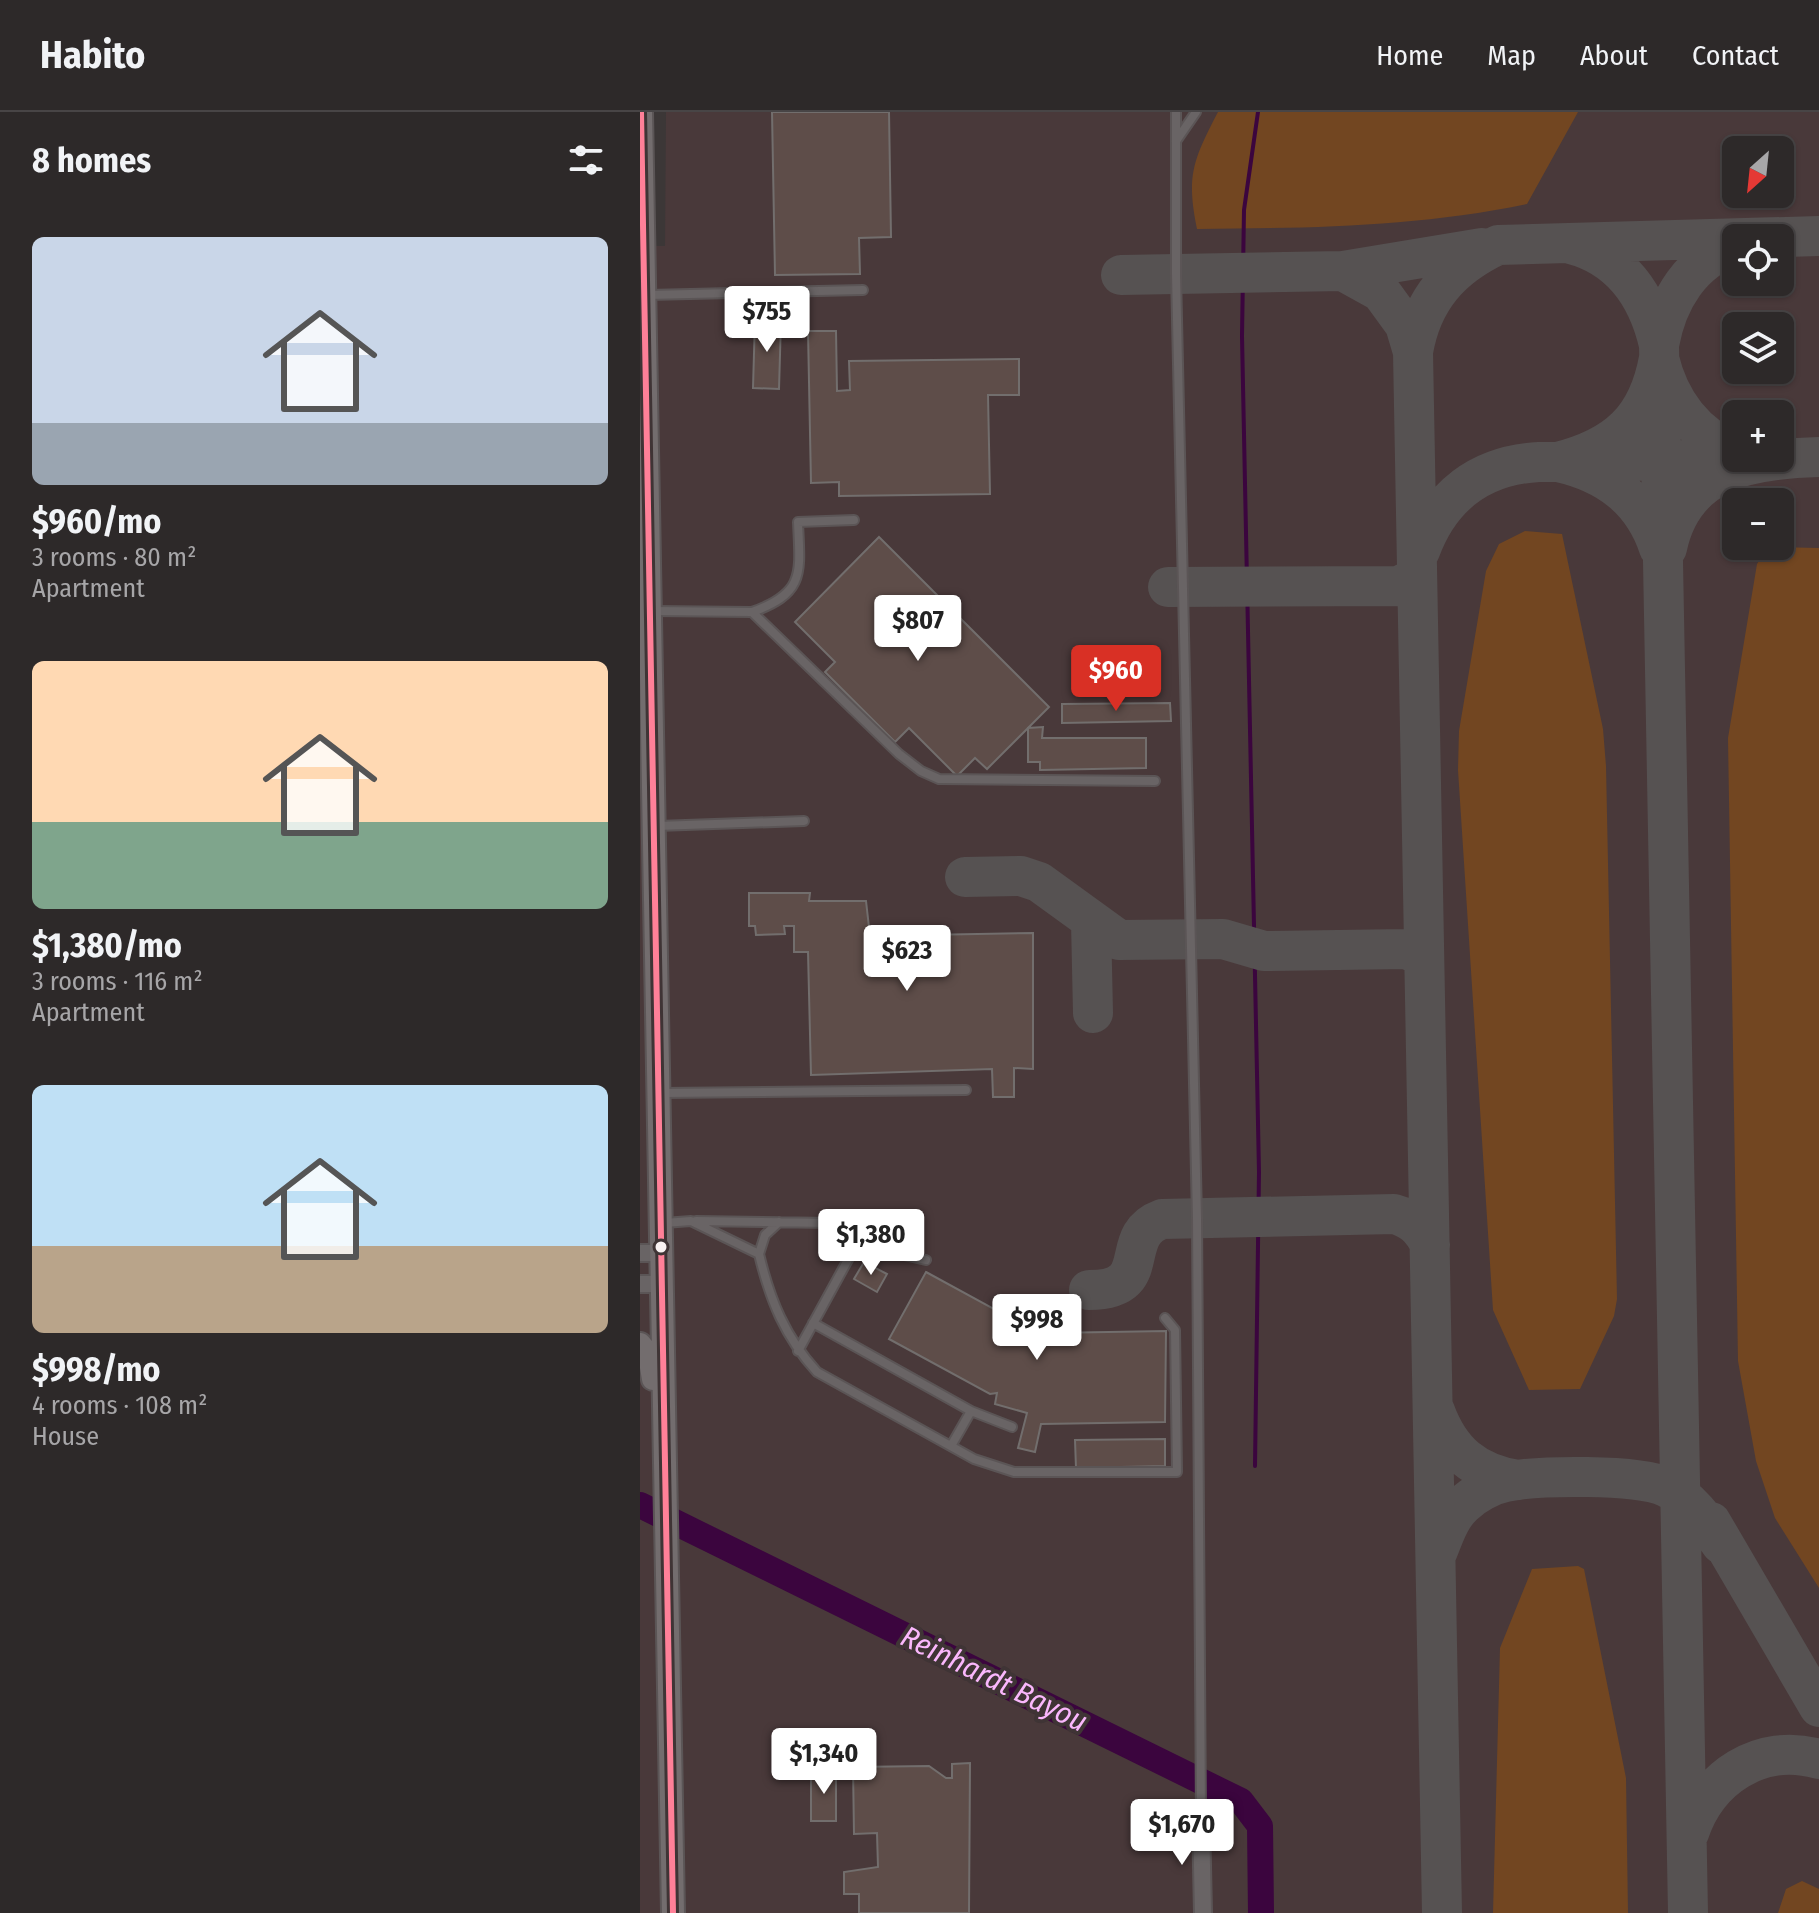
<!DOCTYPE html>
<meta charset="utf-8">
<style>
body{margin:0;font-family:"Fira Sans Condensed",sans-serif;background:#393535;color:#f1f3f6;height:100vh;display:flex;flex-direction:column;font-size:30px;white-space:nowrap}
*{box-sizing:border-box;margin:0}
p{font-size:26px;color:#a7a6a8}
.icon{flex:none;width:44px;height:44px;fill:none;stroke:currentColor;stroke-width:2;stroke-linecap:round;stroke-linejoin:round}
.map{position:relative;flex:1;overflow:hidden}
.details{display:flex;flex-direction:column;background:#2d2929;width:640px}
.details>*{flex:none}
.needle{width:52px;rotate:207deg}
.tools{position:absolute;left:1082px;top:24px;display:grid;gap:16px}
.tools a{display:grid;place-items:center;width:72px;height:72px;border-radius:12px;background:#2d2929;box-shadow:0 2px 6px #0004,0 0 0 2px #484546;font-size:40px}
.price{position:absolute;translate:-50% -68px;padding:0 18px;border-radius:8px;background:#fff;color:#222;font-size:26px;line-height:52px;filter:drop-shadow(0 2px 4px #0008)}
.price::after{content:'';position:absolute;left:50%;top:48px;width:24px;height:18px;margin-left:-12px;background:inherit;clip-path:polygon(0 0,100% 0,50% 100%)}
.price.current{background:#d93025;color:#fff}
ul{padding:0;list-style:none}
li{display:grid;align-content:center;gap:16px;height:424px;padding:0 32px}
li span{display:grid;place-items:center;height:248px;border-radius:12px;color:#555}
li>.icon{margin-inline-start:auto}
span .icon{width:144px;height:144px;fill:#fffc;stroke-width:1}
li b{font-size:34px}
h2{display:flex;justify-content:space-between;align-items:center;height:96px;padding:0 32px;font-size:34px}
header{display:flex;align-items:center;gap:48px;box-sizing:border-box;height:112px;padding:0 40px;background:#2d2929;border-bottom:2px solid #484546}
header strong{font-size:38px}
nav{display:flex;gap:44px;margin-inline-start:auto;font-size:28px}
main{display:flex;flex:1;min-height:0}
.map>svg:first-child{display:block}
.built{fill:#49393a;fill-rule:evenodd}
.green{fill:#724621}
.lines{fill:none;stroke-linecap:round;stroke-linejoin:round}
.stream{stroke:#3b053e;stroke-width:4}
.river{stroke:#3b053e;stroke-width:26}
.taxiway{stroke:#565252;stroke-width:40}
.building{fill:#5e4d49;stroke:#726e6d;stroke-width:2}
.lane-casing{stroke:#5b5556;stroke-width:12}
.street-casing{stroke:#5b5556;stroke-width:20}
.secondary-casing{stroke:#5b5556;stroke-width:26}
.lane{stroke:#696465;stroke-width:8}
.street{stroke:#696465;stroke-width:16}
.secondary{stroke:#736d6e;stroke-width:22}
.bus-1-casing{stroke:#3f3435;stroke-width:12}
.bus-1{stroke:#ff8098;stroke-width:6}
.bus-dot{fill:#f9f2f2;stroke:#3f3435;stroke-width:3}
.labels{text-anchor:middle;stroke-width:8;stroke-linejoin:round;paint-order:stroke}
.water-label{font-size:30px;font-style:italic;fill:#fab7fc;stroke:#3f3435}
</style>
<header>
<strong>Habito</strong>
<nav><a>Home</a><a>Map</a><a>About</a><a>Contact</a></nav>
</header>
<main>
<section class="details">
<h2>8 homes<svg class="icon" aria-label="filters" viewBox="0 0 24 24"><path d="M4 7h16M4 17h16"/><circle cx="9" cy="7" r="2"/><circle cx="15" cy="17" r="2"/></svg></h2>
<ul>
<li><span style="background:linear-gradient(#c9d6e8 75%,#9aa5b1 0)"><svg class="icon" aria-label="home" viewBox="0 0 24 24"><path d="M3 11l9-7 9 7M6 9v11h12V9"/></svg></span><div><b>$960/mo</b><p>3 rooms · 80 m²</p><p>Apartment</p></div></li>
<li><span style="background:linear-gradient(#ffd9b3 65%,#7fa58c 0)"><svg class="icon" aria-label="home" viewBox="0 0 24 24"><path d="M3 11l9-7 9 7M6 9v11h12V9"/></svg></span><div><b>$1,380/mo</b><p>3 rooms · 116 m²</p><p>Apartment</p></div></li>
<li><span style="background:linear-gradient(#bfe0f5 65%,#b9a48a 0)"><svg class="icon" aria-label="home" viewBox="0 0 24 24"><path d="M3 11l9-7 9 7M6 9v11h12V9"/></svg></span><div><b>$998/mo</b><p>4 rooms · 108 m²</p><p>House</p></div></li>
</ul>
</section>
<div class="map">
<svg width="1179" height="1801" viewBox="0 0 1179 1801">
<rect width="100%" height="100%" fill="#3c3737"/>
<path class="built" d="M26,0H1179V1801H0V134H25ZM1096,38H1140V82H1096ZM1096,126H1140V170H1096ZM1096,214H1140V258H1096ZM1096,302H1140V346H1096ZM1096,390H1140V434H1096Z"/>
<path class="green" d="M578,0H938L887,92C777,115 669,116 557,117C546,64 553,48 578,0Z
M885,419L922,422L963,617L966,654L977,1187L974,1204L940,1277L889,1278L853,1198L818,658L819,619L846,459L859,432Z
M1179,436V1476L1135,1406L1116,1349L1098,1249L1088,626L1117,452C1130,431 1156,436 1179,436Z
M938,1454L944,1457L986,1666L988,1801H853L860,1536L892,1457Z
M1162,1769L1179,1777V1801H1138L1146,1777Z"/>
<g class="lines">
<path class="stream" d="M615,1354L619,1060L602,224L604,98L618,0"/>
<path class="river" d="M0,1393L601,1689L620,1714L621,1801"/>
<path class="taxiway" d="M931,132C982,145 1008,185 1019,233C1027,188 1051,148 1096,133
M703,159L842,136
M481,163L703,159L741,180L765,213L773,240
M1019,233L1048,1801
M1019,436C1003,387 967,361 918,350C977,335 1008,307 1019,246C1029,289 1055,324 1096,340
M1027,436C1043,357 1111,347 1179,345
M780,439C800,384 840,353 899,350L1127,347
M528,475L759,474L771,468L777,458
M325,765L381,764L399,770L479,828L583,827L624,839L766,837L778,842L784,852
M451,810L453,901
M449,1178C518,1178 475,1124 522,1107L754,1102C772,1107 782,1116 790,1133
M795,1299C810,1340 835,1361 878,1368
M1071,1410L1179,1595
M797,1441C804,1424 809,1406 823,1393C834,1382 851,1373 866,1370C898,1363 998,1362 1026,1375C1051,1387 1066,1410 1081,1432
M1049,1721C1067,1666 1120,1630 1179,1647
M802,1801L773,240C782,187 811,155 858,133L1179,124"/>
</g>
<path class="building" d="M132,0H249L251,125L219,126L220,162L135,163Z
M115,207L141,208L139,277L113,276Z
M168,219H196L197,279L210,278L209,249L379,247V283H348L350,382L199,384V370L171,371Z
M239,425L409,595L347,657L335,646L317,664L269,616L255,630L185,560L195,550L155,510Z
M530,591L531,609L422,611V592Z
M403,615L402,626H506V656L400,658V650H388V616Z
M109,781H170L169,789H226L230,824L393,821V957L374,956V985H353L352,957L171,963L168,840H154V814H144L145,822L116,823L115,814H109Z
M224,1150L247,1162L237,1180L214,1167Z
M286,1160L387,1215L384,1221L410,1227V1221L526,1219L525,1310L401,1312L395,1340L378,1336L387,1301L355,1292L357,1281L350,1282L249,1227Z
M525,1327V1354L436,1356L435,1328Z
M330,1651L329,1801H219V1782H204V1760L238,1755L237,1721L214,1722L213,1655L289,1654L306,1666H312V1652Z
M171,1658H196V1709H171Z"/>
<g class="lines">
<defs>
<path id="lane" d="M536,0V162L557,1106L561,1707
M536,29L556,0
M8,183L223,178
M13,499L112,500L259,642L281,659L299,667L515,669
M112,500C166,481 160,460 158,410L214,408
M17,714L164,709
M22,981L326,978
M56,1109L192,1111L255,1141L286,1148
M24,1111L51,1109L119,1142C130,1188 145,1225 177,1260L334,1347L374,1360H537L535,1218L525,1206
M119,1142L125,1123L139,1110
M173,1211L331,1299L372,1315
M158,1239L221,1124
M311,1334L331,1299"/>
<path id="street" d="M0,1141H20
M0,1172H20
M561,1707L563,1801"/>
<path id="secondary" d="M1,0L33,1801
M0,1232L9,1243L13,1267"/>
</defs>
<use href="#lane" class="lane-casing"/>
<use href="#street" class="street-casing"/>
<use href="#secondary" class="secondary-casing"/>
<use href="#lane" class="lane"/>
<use href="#street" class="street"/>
<use href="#secondary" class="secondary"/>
<defs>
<path id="bus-1" d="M1,0L33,1801"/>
</defs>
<use href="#bus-1" class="bus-1-casing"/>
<use href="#bus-1" class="bus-1"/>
</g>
<circle class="bus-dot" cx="21" cy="1135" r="7"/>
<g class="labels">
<g class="water-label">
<text transform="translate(354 1567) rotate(26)" y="10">Reinhardt Bayou</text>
</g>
</g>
</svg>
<div class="tools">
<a><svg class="needle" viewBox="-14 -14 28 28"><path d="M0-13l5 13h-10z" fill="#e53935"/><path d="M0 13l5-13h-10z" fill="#a7a6a8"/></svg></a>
<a><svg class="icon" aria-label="locate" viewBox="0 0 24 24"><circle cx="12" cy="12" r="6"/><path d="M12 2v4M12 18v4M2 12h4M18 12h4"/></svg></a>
<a><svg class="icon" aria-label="layers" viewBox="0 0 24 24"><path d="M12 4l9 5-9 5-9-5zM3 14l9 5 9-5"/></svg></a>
<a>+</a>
<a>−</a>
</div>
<b class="price" style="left:127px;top:242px">$755</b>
<b class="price" style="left:278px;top:551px">$807</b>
<b class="price current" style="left:476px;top:601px">$960</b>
<b class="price" style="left:267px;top:881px">$623</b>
<b class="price" style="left:231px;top:1165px">$1,380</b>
<b class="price" style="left:397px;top:1250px">$998</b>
<b class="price" style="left:184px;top:1684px">$1,340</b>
<b class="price" style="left:542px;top:1755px">$1,670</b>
</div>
</main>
